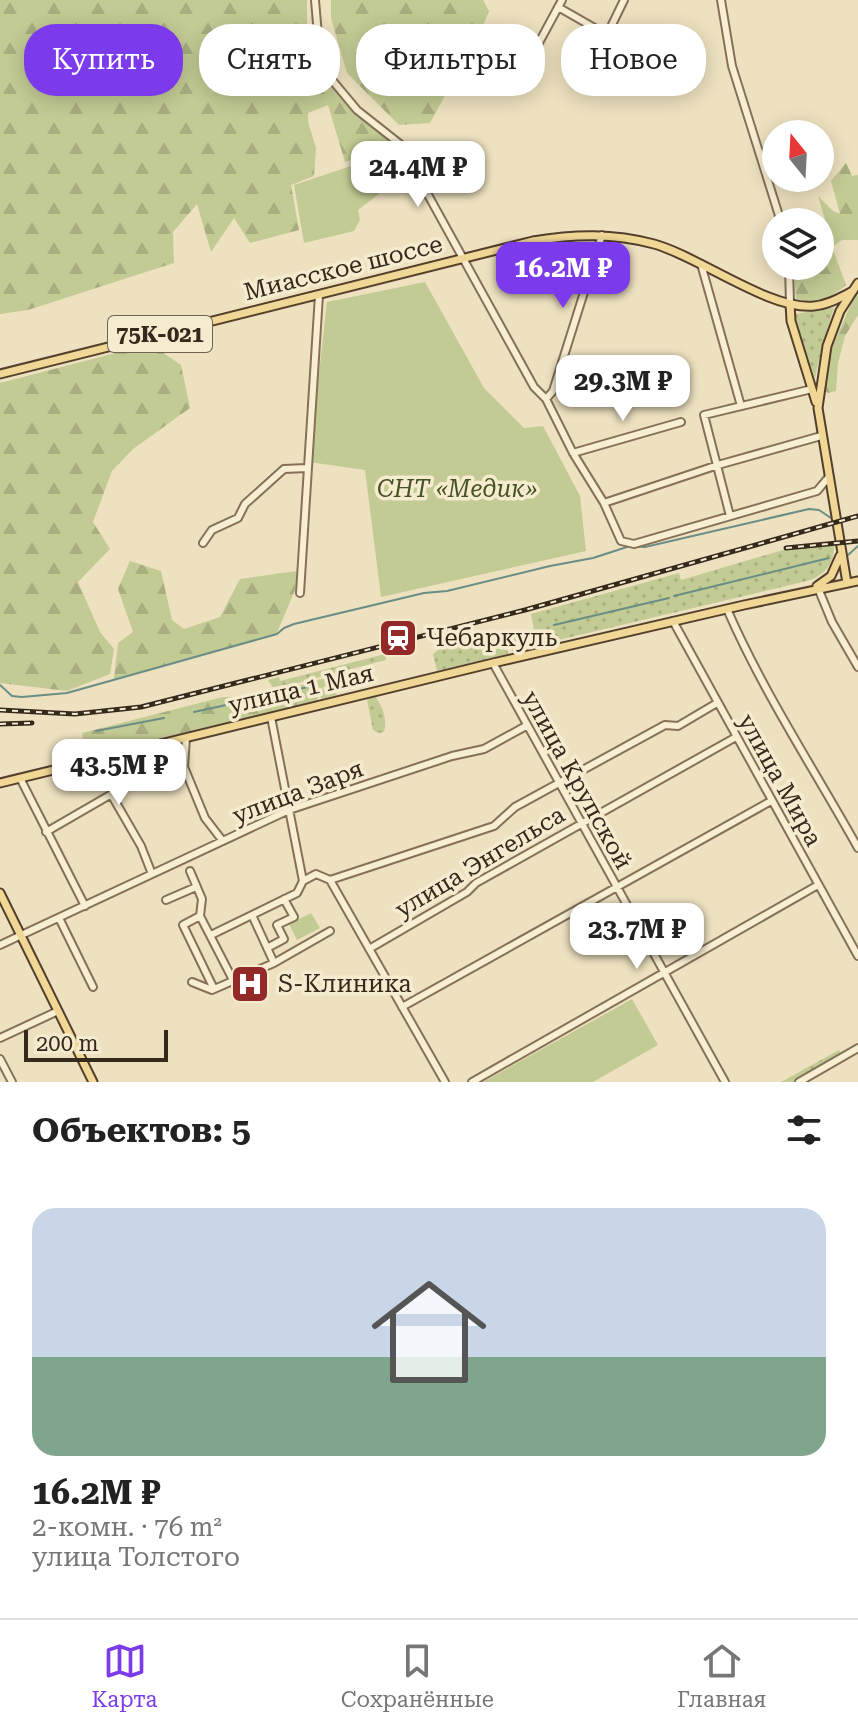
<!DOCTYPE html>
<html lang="ru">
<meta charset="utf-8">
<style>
body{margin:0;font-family:"Roboto Serif",serif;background:#f2f2f2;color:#222;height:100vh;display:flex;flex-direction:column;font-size:30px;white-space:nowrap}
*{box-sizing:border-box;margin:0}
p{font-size:26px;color:#767676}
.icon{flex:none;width:44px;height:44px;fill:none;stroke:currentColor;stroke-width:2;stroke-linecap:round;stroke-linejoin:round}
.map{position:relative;height:1082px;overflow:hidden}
.panel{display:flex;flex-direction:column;background:#fff;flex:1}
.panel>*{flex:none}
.top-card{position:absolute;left:24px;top:24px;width:810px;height:72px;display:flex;gap:16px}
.needle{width:52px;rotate:342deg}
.fabs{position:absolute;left:762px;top:120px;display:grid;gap:16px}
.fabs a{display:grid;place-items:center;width:72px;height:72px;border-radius:50%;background:#fff;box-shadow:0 4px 20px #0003;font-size:40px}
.scale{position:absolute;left:24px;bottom:20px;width:144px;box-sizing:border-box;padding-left:8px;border:4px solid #35291c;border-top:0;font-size:22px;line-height:28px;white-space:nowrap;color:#35291c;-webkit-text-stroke:6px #f5ebcf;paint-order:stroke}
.price{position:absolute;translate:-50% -68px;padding:0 18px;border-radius:16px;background:#fff;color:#222;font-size:26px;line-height:52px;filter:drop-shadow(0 2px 4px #0008)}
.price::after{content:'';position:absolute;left:50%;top:48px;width:24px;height:18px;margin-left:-12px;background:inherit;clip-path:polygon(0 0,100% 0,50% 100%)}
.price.selected{background:#7c3aed;color:#fff}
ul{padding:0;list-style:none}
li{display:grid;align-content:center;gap:16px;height:424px;padding:0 32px}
li span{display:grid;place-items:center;height:248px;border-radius:24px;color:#555}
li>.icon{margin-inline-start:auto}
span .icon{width:144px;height:144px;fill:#fffc;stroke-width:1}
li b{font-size:34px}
h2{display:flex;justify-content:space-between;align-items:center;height:96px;padding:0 32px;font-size:34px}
.tag{padding:0 28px;border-radius:32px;background:#fff;box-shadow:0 4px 20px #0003;font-size:28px;line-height:72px}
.tag.selected{background:#7c3aed;color:#fff}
.dock{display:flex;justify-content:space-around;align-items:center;height:112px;border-top:2px solid #e0e0e0;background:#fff;font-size:22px;color:#767676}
.dock a{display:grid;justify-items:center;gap:4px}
.dock .selected{color:#7c3aed}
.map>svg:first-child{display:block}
.grass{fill:url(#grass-dots)}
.forest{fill:url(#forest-firs)}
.green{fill:#c3cb94}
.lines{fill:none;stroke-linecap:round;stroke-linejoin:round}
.stream{stroke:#6a8d85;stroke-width:2}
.minor-casing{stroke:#867158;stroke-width:10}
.major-casing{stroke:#533f2c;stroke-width:11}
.minor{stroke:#f8eed2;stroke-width:6}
.major{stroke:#f1d796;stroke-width:7}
.rail-casing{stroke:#35291c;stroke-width:5}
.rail{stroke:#f5ebcf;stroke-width:2;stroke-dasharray:6;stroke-linecap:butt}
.labels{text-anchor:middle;stroke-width:7;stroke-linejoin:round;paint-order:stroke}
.shield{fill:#f5ebcf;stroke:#6f6352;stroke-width:2}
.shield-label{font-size:22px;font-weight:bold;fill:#35291c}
.street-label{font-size:24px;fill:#35291c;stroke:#f5ebcf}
.park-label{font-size:24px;font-style:italic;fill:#455223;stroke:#f5ebcf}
.poi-label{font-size:24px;fill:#35291c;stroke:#f5ebcf;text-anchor:start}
</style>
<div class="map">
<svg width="858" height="1082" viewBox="0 0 858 1082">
<defs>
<pattern id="grass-dots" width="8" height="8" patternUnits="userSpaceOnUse" patternTransform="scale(2)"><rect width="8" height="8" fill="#c3cb94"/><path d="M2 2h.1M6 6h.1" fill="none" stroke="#a8ae7f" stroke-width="1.8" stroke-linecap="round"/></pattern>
<pattern id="forest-firs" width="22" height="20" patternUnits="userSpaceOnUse" patternTransform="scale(2)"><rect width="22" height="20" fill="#c3cb94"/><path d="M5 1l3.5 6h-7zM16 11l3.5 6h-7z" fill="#a8ae7f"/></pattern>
</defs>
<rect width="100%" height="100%" fill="#ede1bf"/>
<path class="grass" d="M827,308H834L823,342L815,378L794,320L796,314Z
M834,544C835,561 827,573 811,580L512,651L509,635L534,629L531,614L679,573L681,580L793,547Z
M499,633L505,637L508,654L437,671L433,654L439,649Z
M385,654L386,660L274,689L268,680L279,677L280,681Z
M372,667L375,678L367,680L365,676L340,683L338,677L333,678L334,684L323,687L325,695L335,693L337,695L321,699L317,680Z
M375,696C382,706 388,719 384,732L378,733L373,730L367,700Z
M839,1050L842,1055L794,1082H781Z"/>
<path class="forest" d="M0,0H307V27L289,43L299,67L316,66C340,101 363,120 397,145L345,162L328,105L308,113V122L316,148L314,176L291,185L299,230L250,243L234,218L211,252L197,204L173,232L174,263L28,310L0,314Z
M331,0H483L489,11L482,28L430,123L399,125L347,73L331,18Z
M846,163L852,176L858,175V240H842L832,247L846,285C830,298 818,304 796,299L794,266H820V223L827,226L818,196L833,211L840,214L831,181Z
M858,288V315L845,336L838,363L836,391L828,393L823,389L831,350Z
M150,344L181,365L190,408L133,449L112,471L93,522L110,549L78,582L100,632L114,649L110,674L67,691L0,683V383Z
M130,561L161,571L172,620L184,629L220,617L240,579L297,571L295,590L276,635L114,679L118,643L133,632L118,589Z
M315,682L318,699L314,703L85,755L82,733L223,697H250Z"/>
<path class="green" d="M366,157L379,194L358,210L360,220L354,231L304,243L294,185L354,165L358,160Z
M425,282L484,388L524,428L543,426L580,496L586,551L381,597L365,470L309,462L327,302Z
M311,913L320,928L297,940L289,924Z
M632,999L658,1045L593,1082H483Z"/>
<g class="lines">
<path class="stream" d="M847,556L858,546
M674,596L829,558
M554,625L669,598
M0,685L12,696L22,697L67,693L277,634L284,628L294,624L424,593L447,591L550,566L593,558L630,546L645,547L809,509L819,510L831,518
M234,704L312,686
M194,712L226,705
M96,731L164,718"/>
<defs>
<path id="minor" d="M315,0L319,47L332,80L357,110L400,144L534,387L546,399L573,453L604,503L621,541L634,544L817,491L828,478
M721,0L732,66L781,222
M558,7L607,35L624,0
M535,50L562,0
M701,264L741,406
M789,266L790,304
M546,399L553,391L602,235
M573,453L681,422
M604,503L718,465L821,436
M730,516L704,415L812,389
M203,543L212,530L238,518L245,504L284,469L307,468
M818,588L832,622L858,667
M300,593L319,295
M727,609C763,692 814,769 858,848
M673,621L858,956
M493,663L725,1082
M271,717L303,881
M186,738L184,767L205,818L222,840
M20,778L85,906
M111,794L141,846L152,874
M46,832L129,784L184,767
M190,871L202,899L200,916L233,980
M330,880L445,1082
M166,900L196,887
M252,915L274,963
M200,916L183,925L214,989
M59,918L93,987
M211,935L297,893L303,881L316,874L330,880L494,826L515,807L665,725L678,726L717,703
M0,945L289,810L452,756L484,749L526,726
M267,948L284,939L277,925L294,917L284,899
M369,949L467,892L476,883L736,737
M192,982L212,990L274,963L330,931
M402,1007L771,801
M0,1038L58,1011
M0,1059L12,1082
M472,1082L818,885
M799,1082L858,1048"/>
<path id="major" d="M790,304L791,321L816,402
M0,374L533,241C575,234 613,233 654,244C698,256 771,311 814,306C828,305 841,297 853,291
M847,583L818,408L827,346L840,311L858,283
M817,586L831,576L840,556
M0,783L493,663L744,605L858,581
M0,893L93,1082"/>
</defs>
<use href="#minor" class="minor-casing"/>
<use href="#major" class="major-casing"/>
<use href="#minor" class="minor"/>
<use href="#major" class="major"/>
<defs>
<path id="rail" d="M786,548L858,541
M0,710L75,714L141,707L525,610L858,516
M0,724L32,723"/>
</defs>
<use href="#rail" class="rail-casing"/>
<use href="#rail" class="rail"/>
</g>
<defs>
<symbol id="station-square" viewBox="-11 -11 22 22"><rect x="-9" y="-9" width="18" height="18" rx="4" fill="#942a28" stroke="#f5ebcf"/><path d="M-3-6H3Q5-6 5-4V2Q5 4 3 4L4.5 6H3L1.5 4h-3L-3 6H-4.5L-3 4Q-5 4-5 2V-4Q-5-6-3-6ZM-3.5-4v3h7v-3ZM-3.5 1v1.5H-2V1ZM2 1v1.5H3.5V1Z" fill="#fff"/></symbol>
<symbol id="hospital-square" viewBox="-11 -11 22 22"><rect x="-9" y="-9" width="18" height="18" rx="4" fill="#942a28" stroke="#f5ebcf"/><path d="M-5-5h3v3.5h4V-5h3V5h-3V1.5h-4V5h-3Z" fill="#fff"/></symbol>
</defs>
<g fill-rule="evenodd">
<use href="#station-square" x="376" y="616" width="44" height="44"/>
<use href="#hospital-square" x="228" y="962" width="44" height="44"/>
</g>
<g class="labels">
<rect class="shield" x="108" y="316" width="104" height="36" rx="6"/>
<g class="shield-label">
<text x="160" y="342">75К-021</text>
</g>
<g class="street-label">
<text transform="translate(343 268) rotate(-14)" y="8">Миасское шоссе</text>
<text transform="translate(301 689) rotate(-13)" y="8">улица 1 Мая</text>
<text transform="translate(577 780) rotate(61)" y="8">улица Крупской</text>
<text transform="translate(780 780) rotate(61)" y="8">улица Мира</text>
<text transform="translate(298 792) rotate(-21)" y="8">улица Заря</text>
<text transform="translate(480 862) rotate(-31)" y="8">улица Энгельса</text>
</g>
<g class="park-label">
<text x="457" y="497">СНТ «Медик»</text>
</g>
<g class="poi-label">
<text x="426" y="646">Чебаркуль</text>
<text x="278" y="992">S-Клиника</text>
</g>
</g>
</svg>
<div class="fabs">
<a><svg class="needle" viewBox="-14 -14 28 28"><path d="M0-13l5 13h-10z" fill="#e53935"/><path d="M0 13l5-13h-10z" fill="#767676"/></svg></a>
<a><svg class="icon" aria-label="layers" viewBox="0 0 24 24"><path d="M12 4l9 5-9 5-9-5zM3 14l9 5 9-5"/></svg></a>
</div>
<div class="scale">200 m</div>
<b class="price" style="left:418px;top:209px">24.4M ₽</b>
<b class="price selected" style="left:563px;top:310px">16.2M ₽</b>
<b class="price" style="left:623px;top:423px">29.3M ₽</b>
<b class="price" style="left:119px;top:807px">43.5M ₽</b>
<b class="price" style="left:637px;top:971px">23.7M ₽</b>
<div class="top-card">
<a class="tag selected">Купить</a>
<a class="tag">Снять</a>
<a class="tag">Фильтры</a>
<a class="tag">Новое</a>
</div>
</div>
<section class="panel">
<h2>Объектов: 5<svg class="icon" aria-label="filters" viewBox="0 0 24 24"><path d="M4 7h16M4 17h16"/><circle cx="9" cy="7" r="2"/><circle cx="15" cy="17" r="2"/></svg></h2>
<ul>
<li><span style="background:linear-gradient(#c9d6e8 60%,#7fa58c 0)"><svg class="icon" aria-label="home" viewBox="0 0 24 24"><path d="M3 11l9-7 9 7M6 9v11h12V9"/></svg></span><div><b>16.2M ₽</b><p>2-комн. · 76 m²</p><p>улица Толстого</p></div></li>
</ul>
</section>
<nav class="dock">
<a class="selected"><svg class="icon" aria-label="map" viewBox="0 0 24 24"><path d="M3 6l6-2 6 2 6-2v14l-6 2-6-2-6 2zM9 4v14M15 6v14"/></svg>Карта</a>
<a><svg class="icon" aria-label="saved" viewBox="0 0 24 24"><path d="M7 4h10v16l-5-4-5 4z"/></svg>Сохранённые</a>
<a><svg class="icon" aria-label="home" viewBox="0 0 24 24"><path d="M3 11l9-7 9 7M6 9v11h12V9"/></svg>Главная</a>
</nav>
